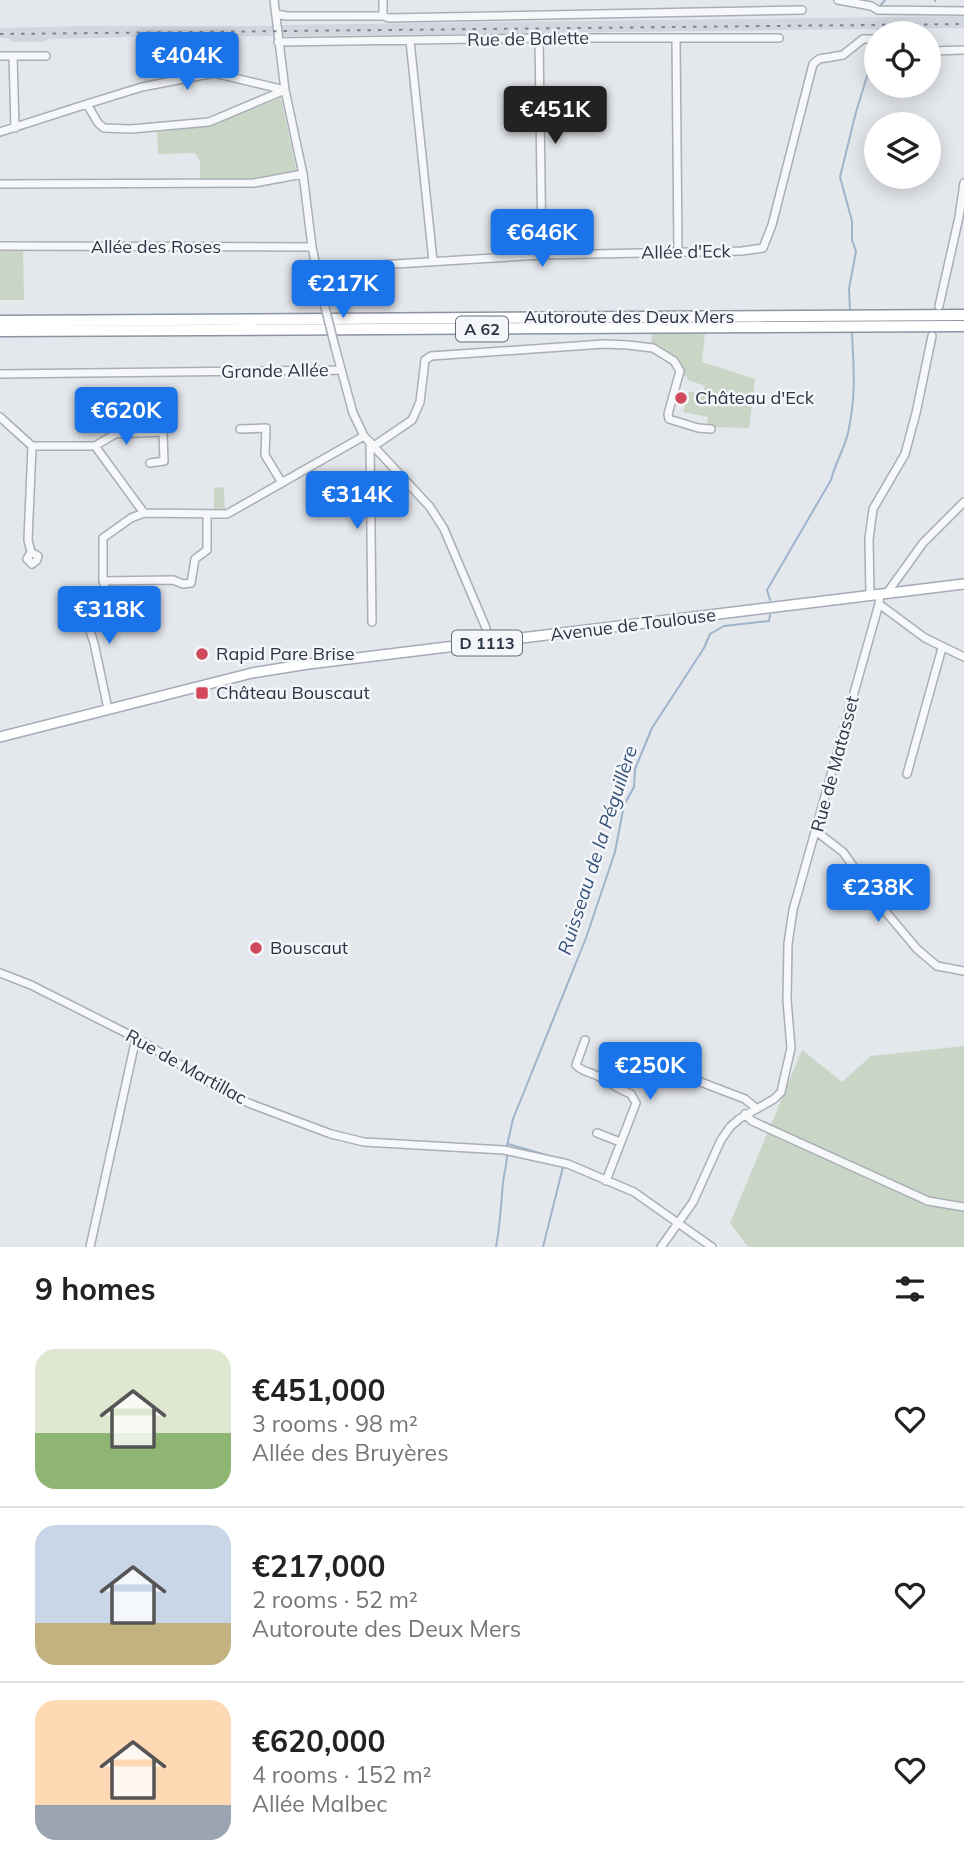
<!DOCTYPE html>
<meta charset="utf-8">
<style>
body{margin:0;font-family:Mulish,sans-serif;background:#f6f6f6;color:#222;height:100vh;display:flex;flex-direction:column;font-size:26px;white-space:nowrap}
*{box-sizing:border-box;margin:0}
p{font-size:23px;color:#767676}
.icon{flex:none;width:38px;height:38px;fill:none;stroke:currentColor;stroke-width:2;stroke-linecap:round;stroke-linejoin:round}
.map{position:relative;height:1247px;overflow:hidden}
.panel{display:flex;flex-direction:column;background:#fff;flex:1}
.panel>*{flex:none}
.buttons{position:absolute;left:864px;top:21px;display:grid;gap:14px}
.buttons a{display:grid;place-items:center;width:77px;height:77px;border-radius:50%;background:#fff;box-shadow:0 4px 18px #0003;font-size:35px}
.price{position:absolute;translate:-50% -60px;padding:0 16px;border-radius:7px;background:#1a73e8;color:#fff;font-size:23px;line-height:46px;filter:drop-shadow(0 2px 4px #0008)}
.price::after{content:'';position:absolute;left:50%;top:42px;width:21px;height:16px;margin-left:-10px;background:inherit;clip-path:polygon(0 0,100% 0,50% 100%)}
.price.selected{background:#222;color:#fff}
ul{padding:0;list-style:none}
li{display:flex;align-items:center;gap:21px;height:175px;padding:0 35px}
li+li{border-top:2px solid #e0e0e0}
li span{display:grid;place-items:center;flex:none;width:196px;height:140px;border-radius:21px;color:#555}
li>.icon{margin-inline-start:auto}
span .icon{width:84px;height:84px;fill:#fffc;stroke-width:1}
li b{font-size:30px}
h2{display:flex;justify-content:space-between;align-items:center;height:84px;padding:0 35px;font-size:30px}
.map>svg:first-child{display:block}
.built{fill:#d2d6de}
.green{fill:#c9d6c5}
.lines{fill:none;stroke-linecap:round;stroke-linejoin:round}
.stream{stroke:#9fb4cc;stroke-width:2}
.minor-casing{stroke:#a9aeb7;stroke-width:10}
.major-casing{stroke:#a3abb8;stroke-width:12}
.highway-casing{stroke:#8b94a3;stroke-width:13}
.minor{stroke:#f7f8fa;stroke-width:7}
.major{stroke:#fff;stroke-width:9}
.highway{stroke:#fff;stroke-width:10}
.rail{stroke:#7d8696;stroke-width:2;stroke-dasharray:3.5 7;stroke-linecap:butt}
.minor-bridge-casing{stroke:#a9aeb7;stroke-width:10;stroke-linecap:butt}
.minor-bridge{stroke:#f7f8fa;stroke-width:7}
.poi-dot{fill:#d1495b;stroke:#f4f6f9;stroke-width:2.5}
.labels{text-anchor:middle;stroke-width:5;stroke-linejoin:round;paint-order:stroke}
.shield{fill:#f4f6f9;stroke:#676e7b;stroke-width:2}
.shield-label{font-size:16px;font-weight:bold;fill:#2b3445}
.street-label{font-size:18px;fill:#2b3445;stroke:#f4f6f9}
.poi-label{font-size:18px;fill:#2b3445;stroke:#f4f6f9;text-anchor:start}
.water-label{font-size:19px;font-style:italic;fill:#34527a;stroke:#f4f6f9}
</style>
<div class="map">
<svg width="964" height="1247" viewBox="0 0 964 1247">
<rect width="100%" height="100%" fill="#e4e7ec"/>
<path class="built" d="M964,16V28L281,36L280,25Z
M88,26H273L274,36L135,37L49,39L42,42H13L7,38H0V28Z"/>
<path class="green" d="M281,98L297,173L252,182H200V162L195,153L158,154L157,131L212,125Z
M0,250H23L24,300H0Z
M705,333L702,362L755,379L749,428L706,427L708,417L683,412L689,391L702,395L705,386L688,380L686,376L681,374V363L651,345L652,334Z
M224,487L225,512H214V488Z
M964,1046V1247H748L730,1223L802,1050L842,1082L871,1056Z"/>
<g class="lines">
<path class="stream" d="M935,1V0
M880,6L885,0
M875,36L878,30
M850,310L849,289L856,251L852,240V221L840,177L856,112L872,60L873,41
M770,600L767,590L831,480C835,463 844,450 848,433C856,396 854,371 852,334
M508,1144L560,1159
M507,1146L513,1119L586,938L615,852L624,805L634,787L635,769L652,728L704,648L710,634L724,626L769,621L770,615
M496,1247C500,1226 501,1205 503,1183C504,1173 507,1165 507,1154
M543,1247L563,1167"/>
<defs>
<path id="minor" d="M274,0L285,90L303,174L312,247L323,299
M838,0L871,6L878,10L964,11
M276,14L287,16H383L389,18L802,10
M383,16V0
M539,38L542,255
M676,39L678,252
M410,41L433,261
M278,42L539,38H779
M929,51L964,50
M0,56H46
M13,56L15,128
M87,104L142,87L214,73L285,90
M0,132L87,104L98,123L104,128L131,129L209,122L285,90
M0,184L254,183L303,174
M0,246L312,247
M319,280L333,275L346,267L542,255L742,251L763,248L772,225L813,64L819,59L843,55L863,39H877
M939,306L959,217L964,183
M335,347L353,413L364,436L430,507L444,529L486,628L488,643
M0,374L340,370
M0,417L32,446H95L144,513L227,514L364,436
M240,429L266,428L265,455L282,483
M370,442L372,622
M95,446L115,434L163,432L164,461L150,463
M374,446L412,420L420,402L425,360L431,356L604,344L628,345L653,348L674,361L680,371L668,414L669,419L698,428L711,429
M31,552L38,556L37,560L32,564L27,559L31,552L28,540L32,446
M103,581L173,580L183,584L191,583L195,559L207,550V514
M77,591L94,643L108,709
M887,593L923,543L964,502
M870,595L869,539L873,509L905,454L916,413L932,336
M879,604L925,638L964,657
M123,612L112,608L103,581V538L131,518L144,513
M907,774L942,648
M817,832L843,852L886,912L917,949L937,966L964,971
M0,973L31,985L136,1038L232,1096L251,1104L331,1134L364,1142L504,1150L568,1164L634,1192L712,1247
M585,1040L576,1065C583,1073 593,1072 601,1078C612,1084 620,1090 631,1094L636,1103L606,1181
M656,1065L745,1099L756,1108
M745,1114L752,1121L928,1201L964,1207
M597,1133L620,1142
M90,1247L136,1038
M661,1247L693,1202L721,1140L730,1127L739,1119L774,1099L781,1092L791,1048L787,1000L788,944L793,910L879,604L880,594"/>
<path id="major" d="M0,737L252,673L308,664L964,584"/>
<path id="highway" d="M0,321L964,315
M0,331L964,326"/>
</defs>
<use href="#minor" class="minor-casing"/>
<use href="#major" class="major-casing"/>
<use href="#highway" class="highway-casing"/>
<use href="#minor" class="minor"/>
<use href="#major" class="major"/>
<use href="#highway" class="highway"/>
<path class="rail" d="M0,34L964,24"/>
<defs>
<path id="minor-bridge" d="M323,299L335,347"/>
</defs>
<use href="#minor-bridge" class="minor-bridge-casing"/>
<use href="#minor-bridge" class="minor-bridge"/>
</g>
<g class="poi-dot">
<circle cx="681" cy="398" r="7"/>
<circle cx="202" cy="654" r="7"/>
<rect x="195" y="686" width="14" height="14" rx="3.5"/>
<circle cx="256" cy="948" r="7"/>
</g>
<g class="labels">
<g class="shield">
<rect x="456" y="316.5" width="52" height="25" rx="5"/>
<rect x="452" y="630.5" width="70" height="25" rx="5"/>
</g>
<g class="shield-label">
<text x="482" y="335">A 62</text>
<text x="487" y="649">D 1113</text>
</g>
<g class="street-label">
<text transform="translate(528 39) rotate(-1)" y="6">Rue de Balette</text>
<text x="156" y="253">Allée des Roses</text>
<text transform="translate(686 252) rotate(-1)" y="6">Allée d'Eck</text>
<text x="629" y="323">Autoroute des Deux Mers</text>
<text transform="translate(275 371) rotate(-1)" y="6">Grande Allée</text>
<text transform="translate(633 625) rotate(-7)" y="6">Avenue de Toulouse</text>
<text transform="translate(835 764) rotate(-75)" y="6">Rue de Matasset</text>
<text transform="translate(186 1067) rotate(29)" y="6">Rue de Martillac</text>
</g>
<g class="poi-label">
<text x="695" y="404">Château d'Eck</text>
<text x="216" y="660">Rapid Pare Brise</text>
<text x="216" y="699">Château Bouscaut</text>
<text x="270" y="954">Bouscaut</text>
</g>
<g class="water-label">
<text transform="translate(597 850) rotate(-72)" y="7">Ruisseau de la Péguillère</text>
</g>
</g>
</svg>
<div class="buttons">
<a><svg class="icon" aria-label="locate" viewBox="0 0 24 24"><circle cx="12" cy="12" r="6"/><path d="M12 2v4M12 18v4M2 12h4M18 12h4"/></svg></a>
<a><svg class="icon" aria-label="layers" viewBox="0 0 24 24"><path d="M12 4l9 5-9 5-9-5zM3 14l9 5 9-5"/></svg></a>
</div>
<b class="price" style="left:187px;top:92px">€404K</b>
<b class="price selected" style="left:555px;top:146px">€451K</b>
<b class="price" style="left:542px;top:269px">€646K</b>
<b class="price" style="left:343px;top:320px">€217K</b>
<b class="price" style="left:126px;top:447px">€620K</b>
<b class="price" style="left:357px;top:531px">€314K</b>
<b class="price" style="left:109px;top:646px">€318K</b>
<b class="price" style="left:878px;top:924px">€238K</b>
<b class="price" style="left:650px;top:1102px">€250K</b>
</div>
<section class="panel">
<h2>9 homes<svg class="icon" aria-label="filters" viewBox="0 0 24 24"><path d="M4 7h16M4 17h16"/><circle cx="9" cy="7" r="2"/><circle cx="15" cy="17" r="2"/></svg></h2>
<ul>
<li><span style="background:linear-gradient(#dfe7d0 60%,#8fb573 0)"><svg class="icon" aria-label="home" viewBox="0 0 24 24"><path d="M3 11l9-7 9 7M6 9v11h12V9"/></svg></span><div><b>€451,000</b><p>3 rooms · 98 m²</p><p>Allée des Bruyères</p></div><svg class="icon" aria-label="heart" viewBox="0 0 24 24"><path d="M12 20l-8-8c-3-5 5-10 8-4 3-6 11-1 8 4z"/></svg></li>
<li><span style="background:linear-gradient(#c9d6e8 70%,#c2b280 0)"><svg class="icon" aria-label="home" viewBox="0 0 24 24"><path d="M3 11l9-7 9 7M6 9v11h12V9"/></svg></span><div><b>€217,000</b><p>2 rooms · 52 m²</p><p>Autoroute des Deux Mers</p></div><svg class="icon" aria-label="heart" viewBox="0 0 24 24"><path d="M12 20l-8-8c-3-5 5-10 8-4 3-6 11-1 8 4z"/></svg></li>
<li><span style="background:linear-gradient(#ffd9b3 75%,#9aa5b1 0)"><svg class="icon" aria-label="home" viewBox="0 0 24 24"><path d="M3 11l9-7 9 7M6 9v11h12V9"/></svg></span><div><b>€620,000</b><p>4 rooms · 152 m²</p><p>Allée Malbec</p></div><svg class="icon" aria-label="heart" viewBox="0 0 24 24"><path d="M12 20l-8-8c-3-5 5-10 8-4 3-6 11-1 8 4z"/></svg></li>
</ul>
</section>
